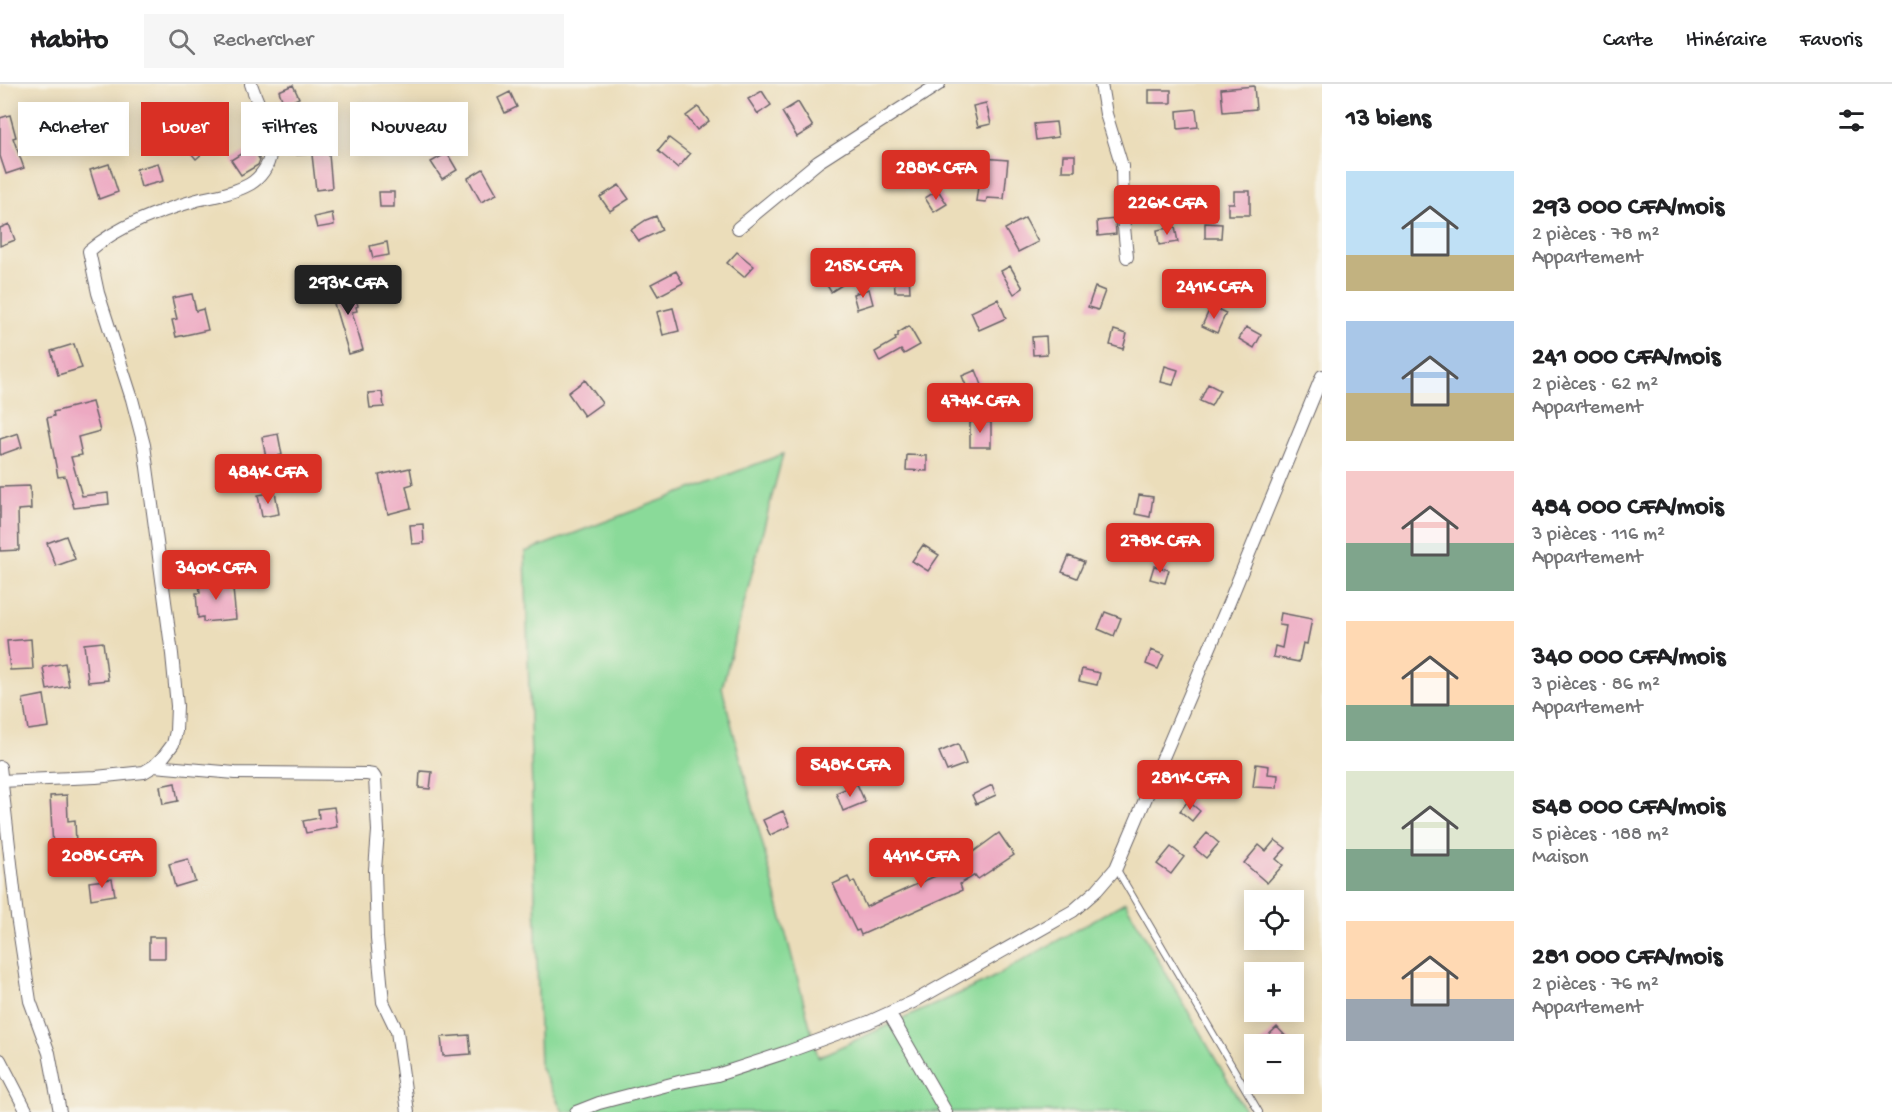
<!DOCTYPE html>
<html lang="fr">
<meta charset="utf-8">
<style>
body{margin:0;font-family:"Gochi Hand",sans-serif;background:#f6f6f6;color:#202124;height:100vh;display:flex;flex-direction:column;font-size:22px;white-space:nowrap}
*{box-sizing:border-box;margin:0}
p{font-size:20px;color:#757577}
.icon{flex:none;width:33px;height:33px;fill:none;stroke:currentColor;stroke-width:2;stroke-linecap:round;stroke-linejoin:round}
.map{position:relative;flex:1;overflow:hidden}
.side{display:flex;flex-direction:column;background:#fff;width:570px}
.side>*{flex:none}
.hud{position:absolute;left:18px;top:18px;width:570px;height:54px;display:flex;gap:12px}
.controls{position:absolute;left:1244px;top:806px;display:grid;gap:12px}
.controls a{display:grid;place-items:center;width:60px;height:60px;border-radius:0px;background:#fff;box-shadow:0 3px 15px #0003;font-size:30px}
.price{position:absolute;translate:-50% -51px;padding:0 14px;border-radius:6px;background:#d93025;color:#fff;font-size:20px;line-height:39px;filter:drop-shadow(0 2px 3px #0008)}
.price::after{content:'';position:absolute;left:50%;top:36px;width:18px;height:14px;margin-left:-9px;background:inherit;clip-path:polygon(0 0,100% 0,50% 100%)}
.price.selected{background:#222;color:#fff}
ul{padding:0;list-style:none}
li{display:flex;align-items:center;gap:18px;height:150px;padding:0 24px}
li span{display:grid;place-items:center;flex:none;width:168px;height:120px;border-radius:0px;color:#555}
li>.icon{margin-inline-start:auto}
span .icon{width:72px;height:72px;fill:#fffc;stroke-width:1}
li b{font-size:26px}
h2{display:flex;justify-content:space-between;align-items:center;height:72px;padding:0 24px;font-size:26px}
.chip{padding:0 21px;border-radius:0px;background:#fff;box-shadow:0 3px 15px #0003;font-size:21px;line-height:54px}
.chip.selected{background:#d93025;color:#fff}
header{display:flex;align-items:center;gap:36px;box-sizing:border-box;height:84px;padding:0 30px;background:#fff;border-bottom:2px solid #e0e0e0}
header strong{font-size:28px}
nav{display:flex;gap:33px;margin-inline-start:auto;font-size:21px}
.search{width:420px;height:54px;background:#f6f6f6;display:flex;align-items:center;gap:15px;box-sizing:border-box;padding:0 21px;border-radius:0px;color:#757577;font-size:22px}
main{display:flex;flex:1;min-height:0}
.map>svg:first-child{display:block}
.green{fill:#8ada99;stroke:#567e6a;stroke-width:1.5}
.building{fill:#eda9c2}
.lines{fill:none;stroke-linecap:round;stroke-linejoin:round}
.lane-casing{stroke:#686367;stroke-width:8}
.street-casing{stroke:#686367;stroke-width:14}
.lane{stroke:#fff;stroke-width:6}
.street{stroke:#fff;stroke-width:12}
</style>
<header>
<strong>Habito</strong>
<div class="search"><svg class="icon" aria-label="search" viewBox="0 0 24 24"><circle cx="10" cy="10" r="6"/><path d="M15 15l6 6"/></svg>Rechercher</div>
<nav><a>Carte</a><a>Itinéraire</a><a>Favoris</a></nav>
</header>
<main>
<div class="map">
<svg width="1322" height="1028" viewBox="0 0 1322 1028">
<rect width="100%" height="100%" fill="#f7f3e8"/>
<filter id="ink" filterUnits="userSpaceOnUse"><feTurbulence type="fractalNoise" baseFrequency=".0167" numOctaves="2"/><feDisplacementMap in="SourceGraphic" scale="12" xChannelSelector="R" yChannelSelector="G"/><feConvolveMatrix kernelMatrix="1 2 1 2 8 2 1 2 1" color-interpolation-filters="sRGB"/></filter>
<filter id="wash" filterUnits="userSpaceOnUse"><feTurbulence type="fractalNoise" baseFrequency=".008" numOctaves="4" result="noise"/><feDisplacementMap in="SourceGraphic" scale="24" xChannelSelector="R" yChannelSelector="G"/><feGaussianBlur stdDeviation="1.35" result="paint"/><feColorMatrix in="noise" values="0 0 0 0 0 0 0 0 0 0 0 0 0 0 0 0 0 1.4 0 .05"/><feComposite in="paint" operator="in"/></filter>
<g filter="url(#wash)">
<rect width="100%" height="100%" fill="#ebddba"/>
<path class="green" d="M783,370L722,604L818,973L985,898L1125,818L1246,1028H563L540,982L525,468Z"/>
<g id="blocks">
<path class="building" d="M293,1L299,14L284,21L279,7Z
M1254,2L1256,25L1223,28L1221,5Z
M1149,6H1171V19H1149Z
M762,7L771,21L758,30L748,15Z
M510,8L517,23L505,29L498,14Z
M798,18L813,43L797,53L782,28Z
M986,19L991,40L978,43L973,22Z
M698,23L709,37L697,46L686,32Z
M1196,25L1198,43L1178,45L1177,27Z
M10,31L16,53L13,54L24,84L6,90L0,72V34Z
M432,33L438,44L423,51L418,40Z
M1056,38L1058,53L1036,56L1034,40Z
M195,45L210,63L196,75L181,57Z
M309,54L311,70L297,71L295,56Z
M669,54L690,70L678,84L658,67Z
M328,59L332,104L316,106L311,62Z
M252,63L260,76L258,81L241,91L231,76Z
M447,69L457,86L442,95L431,78Z
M1063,71H1075V87H1062Z
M982,74L1008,76L1004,115L987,114L986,118L976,117Z
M158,79L163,97L141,103L136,85Z
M109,80L118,108L99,115L90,86Z
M483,85L497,110L481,118L468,94Z
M619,101L629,115L610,127L600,113Z
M938,106L947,120L934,128L925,114Z
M1234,107H1250V131H1228V119H1234Z
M379,108H394V123H380Z
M332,129L334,141L317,144L314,133Z
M656,132L662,146L639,157L631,146L646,136Z
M1025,134L1038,158L1018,168L1005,145Z
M1115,135L1116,150L1098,152L1097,137Z
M1205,139L1222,140L1221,154H1205Z
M9,140L15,156L0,162V144Z
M1175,143L1178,158L1159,161L1157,146Z
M387,158L389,171L373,174L370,162Z
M737,168L754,182L744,193L727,179Z
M1010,182L1023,204L1014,210L1001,187Z
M836,185L845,199L831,208L822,193Z
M676,187L683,199L658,212L651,200Z
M894,190H909L910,208H895Z
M352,199L358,222L356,223L357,227L352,228L363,266L349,270L332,213H335L332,204Z
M1095,203L1105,207L1098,226L1088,223Z
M869,205L873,220L857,225L853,210Z
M192,210L196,227L203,225L208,246L176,253L172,236L177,235L172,214Z
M998,215L1006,234L979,246L971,228Z
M1211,222L1226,229L1217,249L1202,242Z
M673,224L679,247L663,251L657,228Z
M909,242L920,261L904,270L901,266L880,278L875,268L896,256L895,254L898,253V249Z
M1246,243L1261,251L1254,264L1239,255Z
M1114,246L1127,250L1123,265L1110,261Z
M1046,252L1047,270L1033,271L1032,253Z
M74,260L82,284L58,291L51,267Z
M1165,282L1178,286L1173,301L1161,298Z
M976,286L982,301L968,306L962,292Z
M585,296L602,319L584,332L568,309Z
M1208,300L1220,306L1211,322L1200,317Z
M382,308L384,323L370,324L368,309Z
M92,318L100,347L78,353L82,371L71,373L82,412L108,409L109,420L74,424L65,392L58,393L47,334L54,332L53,328Z
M970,338H991V363H970Z
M18,349L22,363L0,371V355Z
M278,350L282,371L266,374L262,353Z
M907,371L927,372V387L906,386Z
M410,384L413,400L406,402L411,424L388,430L379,391Z
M30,402L31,425L18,426L19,466L0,467V403Z
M275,408L279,430L262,433L258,411Z
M1139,411L1153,413L1150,433L1135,430Z
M423,440L424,459L412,460L410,441Z
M66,452L75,475L56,482L47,459Z
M923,461L939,471L928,487L912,477Z
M1069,472L1084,478L1077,494L1062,488Z
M1154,482L1169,486L1165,499L1150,495Z
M232,495L236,535L203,538V533L198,534L196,509H200L199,499Z
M1105,528L1121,534L1114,552L1098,545Z
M1281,529L1312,535L1307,560L1303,559L1299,578L1273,573L1275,562L1282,564L1286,542L1279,541Z
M31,555L33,585L10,586L7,557Z
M103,558L108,596L88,598L84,560Z
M1151,566L1164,571L1158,585L1146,580Z
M65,579L69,602L47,606L43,583Z
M1082,585L1100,589L1097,601L1079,597Z
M44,611L49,643L28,646L23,615Z
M958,660L966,680L947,687L939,668Z
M1256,680L1269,682L1268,690L1278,691L1277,704L1253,703Z
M420,687L432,688L430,705L419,704Z
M175,699L178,717L163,720L160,702Z
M857,700L865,718L843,727L836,709Z
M992,701L996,711L976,720L972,711Z
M67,711L68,737L75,736L76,761L53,763L50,712Z
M1188,717L1200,727L1192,737L1180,727Z
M334,723L337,743L306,749L303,737L319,734L318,725Z
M783,727L790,742L770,751L763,736Z
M999,749L1014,771L978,795L975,791L960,800L962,806L861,851L859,846L856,847L833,800L848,793L851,799L854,797L866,823L962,780L961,777Z
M1207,749L1219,759L1206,774L1194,764Z
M1275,756L1286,764L1276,775L1283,781L1267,799L1244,779L1259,761L1266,767Z
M1171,763L1184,773L1171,790L1157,780Z
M188,775L195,797L175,803L169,780Z
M112,795L115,811L91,815L89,798Z
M149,853H165V874H149Z
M1277,943L1293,960H1259Z
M469,951L471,970L443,972L441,953Z"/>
</g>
</g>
<g filter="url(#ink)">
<use href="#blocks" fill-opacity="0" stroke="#686367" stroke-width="1.5"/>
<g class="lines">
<defs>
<path id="lane" d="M1116,784L1259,1028"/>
<path id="street" d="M1101,0L1106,30L1122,82L1123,133L1127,173
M738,144L818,78L939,0
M154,682L235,689L367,690L373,691L375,694L378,747L375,786L377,854L383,918L397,947L408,1028
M0,683L17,832L30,917L49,969L60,1028
M0,697L96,693L144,688L154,682L164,672L173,660L176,647L177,622L172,570L144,361L132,315L98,209L89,167C119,141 160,127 197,116C215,112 234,109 250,100C260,94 269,82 270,70C274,45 258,23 251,0
M889,929L946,1028
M0,976L27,1028
M576,1028L599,1019L679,998L717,991L787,968L869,938L913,918L1073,827L1097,806L1116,784L1228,521L1322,292"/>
</defs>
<use href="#lane" class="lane-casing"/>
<use href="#street" class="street-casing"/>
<use href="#lane" class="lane"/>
<use href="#street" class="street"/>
</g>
</g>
</svg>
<div class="controls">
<a><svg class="icon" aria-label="locate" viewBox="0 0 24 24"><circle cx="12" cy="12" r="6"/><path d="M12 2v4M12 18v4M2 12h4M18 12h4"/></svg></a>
<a>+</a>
<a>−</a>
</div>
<b class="price" style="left:936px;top:117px">288K CFA</b>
<b class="price" style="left:1167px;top:152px">226K CFA</b>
<b class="price" style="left:863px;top:215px">215K CFA</b>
<b class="price selected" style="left:348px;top:232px">293K CFA</b>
<b class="price" style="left:1214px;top:236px">241K CFA</b>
<b class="price" style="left:980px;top:350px">474K CFA</b>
<b class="price" style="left:268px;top:421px">484K CFA</b>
<b class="price" style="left:1160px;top:490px">278K CFA</b>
<b class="price" style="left:216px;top:517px">340K CFA</b>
<b class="price" style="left:850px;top:714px">548K CFA</b>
<b class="price" style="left:1190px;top:727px">281K CFA</b>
<b class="price" style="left:102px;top:805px">208K CFA</b>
<b class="price" style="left:921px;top:805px">441K CFA</b>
<div class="hud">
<a class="chip">Acheter</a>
<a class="chip selected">Louer</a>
<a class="chip">Filtres</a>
<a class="chip">Nouveau</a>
</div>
</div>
<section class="side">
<h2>13 biens<svg class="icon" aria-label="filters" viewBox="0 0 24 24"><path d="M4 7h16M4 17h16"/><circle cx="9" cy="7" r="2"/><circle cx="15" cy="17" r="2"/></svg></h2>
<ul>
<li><span style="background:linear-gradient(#bfe0f5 70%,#c2b280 0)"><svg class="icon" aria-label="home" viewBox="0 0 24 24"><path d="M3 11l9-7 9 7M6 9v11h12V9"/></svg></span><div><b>293 000 CFA/mois</b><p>2 pièces · 78 m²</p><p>Appartement</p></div></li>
<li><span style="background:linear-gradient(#a9c7e8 60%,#c2b280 0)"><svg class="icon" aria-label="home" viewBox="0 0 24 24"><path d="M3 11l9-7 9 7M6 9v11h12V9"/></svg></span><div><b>241 000 CFA/mois</b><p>2 pièces · 62 m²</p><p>Appartement</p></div></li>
<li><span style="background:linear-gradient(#f6c9c9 60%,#7fa58c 0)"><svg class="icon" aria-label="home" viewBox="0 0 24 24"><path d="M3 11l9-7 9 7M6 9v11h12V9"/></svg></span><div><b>484 000 CFA/mois</b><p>3 pièces · 116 m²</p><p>Appartement</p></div></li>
<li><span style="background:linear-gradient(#ffd9b3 70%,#7fa58c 0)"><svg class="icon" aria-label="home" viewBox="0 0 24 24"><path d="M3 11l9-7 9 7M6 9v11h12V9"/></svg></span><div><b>340 000 CFA/mois</b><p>3 pièces · 86 m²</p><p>Appartement</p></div></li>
<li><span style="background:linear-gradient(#dfe7d0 65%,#7fa58c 0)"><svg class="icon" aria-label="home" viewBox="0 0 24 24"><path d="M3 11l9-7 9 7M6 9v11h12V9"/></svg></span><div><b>548 000 CFA/mois</b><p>5 pièces · 188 m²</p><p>Maison</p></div></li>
<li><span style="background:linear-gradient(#ffd9b3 65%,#9aa5b1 0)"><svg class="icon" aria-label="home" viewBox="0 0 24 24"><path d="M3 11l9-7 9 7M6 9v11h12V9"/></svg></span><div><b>281 000 CFA/mois</b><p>2 pièces · 76 m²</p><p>Appartement</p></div></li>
</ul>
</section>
</main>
